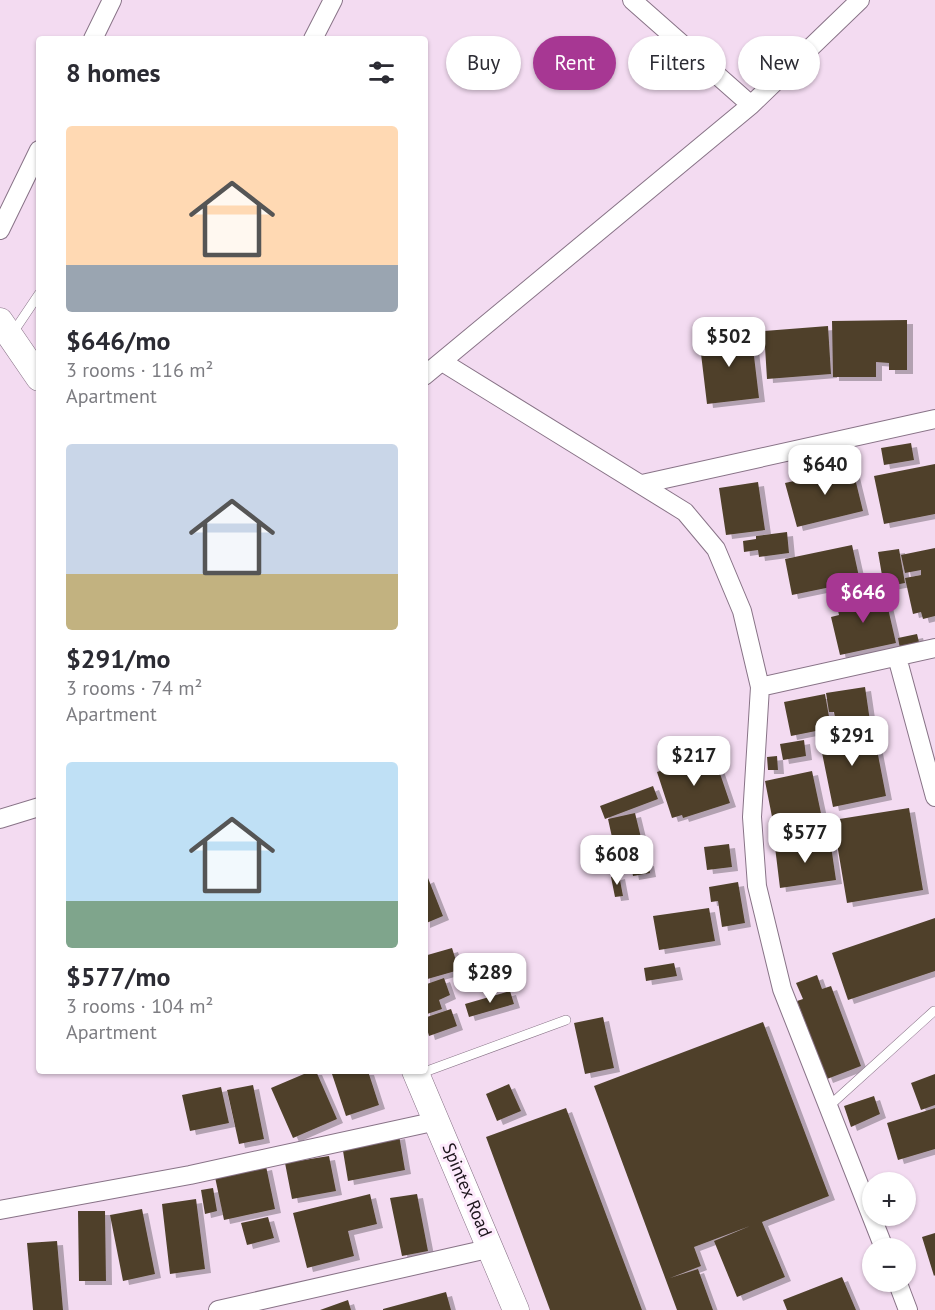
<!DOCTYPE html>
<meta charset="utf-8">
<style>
body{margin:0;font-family:"PT Sans",sans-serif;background:#f7f7f7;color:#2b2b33;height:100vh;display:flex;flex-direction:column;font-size:22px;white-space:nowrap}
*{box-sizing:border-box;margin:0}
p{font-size:20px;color:#7c7c81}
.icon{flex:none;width:33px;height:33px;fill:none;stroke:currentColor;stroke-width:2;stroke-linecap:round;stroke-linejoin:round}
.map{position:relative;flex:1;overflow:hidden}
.details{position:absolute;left:36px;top:36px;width:392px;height:1038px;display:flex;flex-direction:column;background:#fff;border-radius:6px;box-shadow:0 2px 4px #0004}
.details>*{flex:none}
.guide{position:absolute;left:446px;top:36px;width:399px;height:54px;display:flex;gap:12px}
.buttons{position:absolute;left:862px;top:1172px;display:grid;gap:12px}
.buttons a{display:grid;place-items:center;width:54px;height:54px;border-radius:50%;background:#fff;box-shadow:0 2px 4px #0004;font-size:30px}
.price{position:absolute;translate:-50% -51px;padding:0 14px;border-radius:12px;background:#fff;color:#222;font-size:20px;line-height:39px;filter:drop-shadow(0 2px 3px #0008)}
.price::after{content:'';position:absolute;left:50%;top:36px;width:18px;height:14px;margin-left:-9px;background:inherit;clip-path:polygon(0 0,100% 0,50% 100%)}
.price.active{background:#a73793;color:#fff}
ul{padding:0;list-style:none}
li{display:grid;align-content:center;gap:12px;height:318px;padding:0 30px}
li span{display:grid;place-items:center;height:186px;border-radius:6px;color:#555}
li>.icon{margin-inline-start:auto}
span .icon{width:108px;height:108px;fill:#fffc;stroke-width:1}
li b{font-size:26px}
h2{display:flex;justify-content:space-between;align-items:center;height:72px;padding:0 30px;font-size:26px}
.tag{padding:0 21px;border-radius:27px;background:#fff;box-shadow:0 2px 4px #0004;font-size:21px;line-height:54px}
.tag.active{background:#a73793;color:#fff}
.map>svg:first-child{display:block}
.building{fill:#4f412c;filter:url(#shadow)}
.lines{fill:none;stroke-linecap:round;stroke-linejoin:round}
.service-casing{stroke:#887387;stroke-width:10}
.minor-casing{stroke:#887387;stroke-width:20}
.secondary-casing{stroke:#887387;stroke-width:27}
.service{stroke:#fff;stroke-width:9}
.minor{stroke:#fff;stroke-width:18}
.secondary{stroke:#fff;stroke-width:26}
.labels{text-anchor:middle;stroke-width:6;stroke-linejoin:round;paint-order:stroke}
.street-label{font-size:18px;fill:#1d151c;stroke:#fdeafc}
</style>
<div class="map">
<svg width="935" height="1310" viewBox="0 0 935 1310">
<defs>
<filter id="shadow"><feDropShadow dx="6" dy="4" stdDeviation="0" flood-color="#0004"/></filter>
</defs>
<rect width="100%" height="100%" fill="#f3dbf1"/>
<path class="building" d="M907,320V370H889V363L876,362V377H833L832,321Z
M828,326L831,374L767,379L764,331Z
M751,331L759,398L707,404L699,337Z
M911,443L914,460L884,465L881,448Z
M851,462L863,511L797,527L785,483L821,475V469Z
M935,464V514L884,524L874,476Z
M758,482L765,530L726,535L719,488Z
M787,532L789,553L759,557L758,550L744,552L743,541L756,539V536Z
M852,545L860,581L792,595L785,559Z
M935,548V616L923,619L921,612L913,614L905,578L921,575V570L905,573L901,555Z
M899,549L905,583L884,587L878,552Z
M884,591L896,643L840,655L831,617L839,615L836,602Z
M917,634L921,650L901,654L898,638Z
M865,687L870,721L836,726L834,712H829L826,693Z
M825,694L831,728L791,736L784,702Z
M861,727L862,731L873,729L886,796L833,807L819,738Z
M804,740L806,756L783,760L780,744Z
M713,753L730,803L683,818L682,815L672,818L657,772Z
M777,756L778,770H768L767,757Z
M812,771L822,818L774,827L765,781Z
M653,786L658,799L605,819L600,806Z
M909,808L923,890L847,903L833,820Z
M635,813L645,854L617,860L608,819Z
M830,839L836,880L780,888L775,847Z
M729,844L732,867L707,870L704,847Z
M648,862L650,873L633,876L631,865Z
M619,875L623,896L615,897L611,877Z
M428,878L443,916L424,924V880Z
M738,882L745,923L722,927L718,901L711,902L709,887Z
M709,908L715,941L659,950L653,916Z
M935,918V971L848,1000L832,953Z
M452,948L459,970L424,980V956Z
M674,963L677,976L646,981L644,968Z
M817,975L822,989L831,986L861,1066L827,1079L797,1001L803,999L796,983Z
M444,978L450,995L439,1000L442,1009L424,1015V985Z
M510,991L514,1004L469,1017L465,1004Z
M451,1009L457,1026L429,1036L424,1018Z
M603,1017L614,1068L585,1074L574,1023Z
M763,1022L829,1196L762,1222L785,1277L737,1297L714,1241L750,1226L694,1247L701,1266L670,1278L698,1269L713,1310H677L594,1086Z
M311,1071H316L337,1119L293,1138L271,1088Z
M331,1071H368L379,1105L346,1116Z
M935,1074V1105L921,1110L911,1083Z
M509,1084L521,1111L497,1121L486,1094Z
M253,1085L264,1139L239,1144L227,1090Z
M221,1087L229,1123L190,1131L182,1095Z
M874,1096L880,1114L851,1127L844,1106Z
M566,1108L642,1310H550L486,1137Z
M935,1108V1149L898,1160L887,1123Z
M399,1135L405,1170L348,1181L342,1145Z
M329,1156L336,1191L292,1199L285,1163Z
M266,1166L275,1209L224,1220L215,1177Z
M213,1188L217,1211L205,1214L201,1190Z
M370,1194L377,1224L348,1231L354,1256L307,1268L293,1213Z
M417,1194L428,1251L402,1256L390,1198Z
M196,1199L205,1269L170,1274L162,1204Z
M142,1209L155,1274L123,1281L110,1215Z
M78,1211H105L106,1281H79Z
M268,1217L274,1238L247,1245L241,1223Z
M935,1233V1275L934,1276L922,1237Z
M57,1241L63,1310H33L27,1243Z
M842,1277L856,1310H787L783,1300Z
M446,1292L451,1310H383V1309Z
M348,1300L351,1310H320Z"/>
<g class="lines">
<defs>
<path id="service" d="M12,334L39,294
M419,1074L566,1020
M828,1107L934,1011"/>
<path id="minor" d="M632,0L751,105
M93,39L112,0
M313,39L333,0
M0,230L39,150
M444,363L685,512L716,549L742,611L760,687L752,817L757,886L782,989L884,1248
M424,376L751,105L860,0
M642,484L935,419
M897,657L935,797
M760,687L935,648
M0,819L39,807
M0,1210L190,1175L437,1121
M897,1281L908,1310
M218,1310L492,1248"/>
<path id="secondary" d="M0,321L39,378
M415,1071L516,1310"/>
</defs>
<use href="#service" class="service-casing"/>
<use href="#minor" class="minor-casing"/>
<use href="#secondary" class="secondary-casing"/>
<use href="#service" class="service"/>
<use href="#minor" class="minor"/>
<use href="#secondary" class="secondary"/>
</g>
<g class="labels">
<g class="street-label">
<text transform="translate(467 1190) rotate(67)" y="6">Spintex Road</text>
</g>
</g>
</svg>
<div class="buttons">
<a>+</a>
<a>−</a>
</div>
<b class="price" style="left:729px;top:368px">$502</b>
<b class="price" style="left:825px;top:496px">$640</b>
<b class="price active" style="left:863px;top:624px">$646</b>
<b class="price" style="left:852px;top:767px">$291</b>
<b class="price" style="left:694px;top:787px">$217</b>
<b class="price" style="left:805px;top:864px">$577</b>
<b class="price" style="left:617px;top:886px">$608</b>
<b class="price" style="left:490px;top:1004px">$289</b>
<div class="guide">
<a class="tag">Buy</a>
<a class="tag active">Rent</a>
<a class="tag">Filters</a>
<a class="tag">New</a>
</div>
<section class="details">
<h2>8 homes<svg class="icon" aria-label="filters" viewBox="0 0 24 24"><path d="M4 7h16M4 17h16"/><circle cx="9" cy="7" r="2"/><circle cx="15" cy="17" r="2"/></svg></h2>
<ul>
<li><span style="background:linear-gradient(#ffd9b3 75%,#9aa5b1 0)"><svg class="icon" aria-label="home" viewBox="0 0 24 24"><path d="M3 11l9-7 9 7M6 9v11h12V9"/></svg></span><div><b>$646/mo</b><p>3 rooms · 116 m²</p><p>Apartment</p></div></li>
<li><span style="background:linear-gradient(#c9d6e8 70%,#c2b280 0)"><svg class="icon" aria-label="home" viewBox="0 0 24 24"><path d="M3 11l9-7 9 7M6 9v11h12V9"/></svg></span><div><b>$291/mo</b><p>3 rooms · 74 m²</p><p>Apartment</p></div></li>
<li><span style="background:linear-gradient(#bfe0f5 75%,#7fa58c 0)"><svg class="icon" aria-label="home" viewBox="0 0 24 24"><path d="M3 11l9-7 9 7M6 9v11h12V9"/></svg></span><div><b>$577/mo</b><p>3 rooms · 104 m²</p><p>Apartment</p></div></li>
</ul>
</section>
</div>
